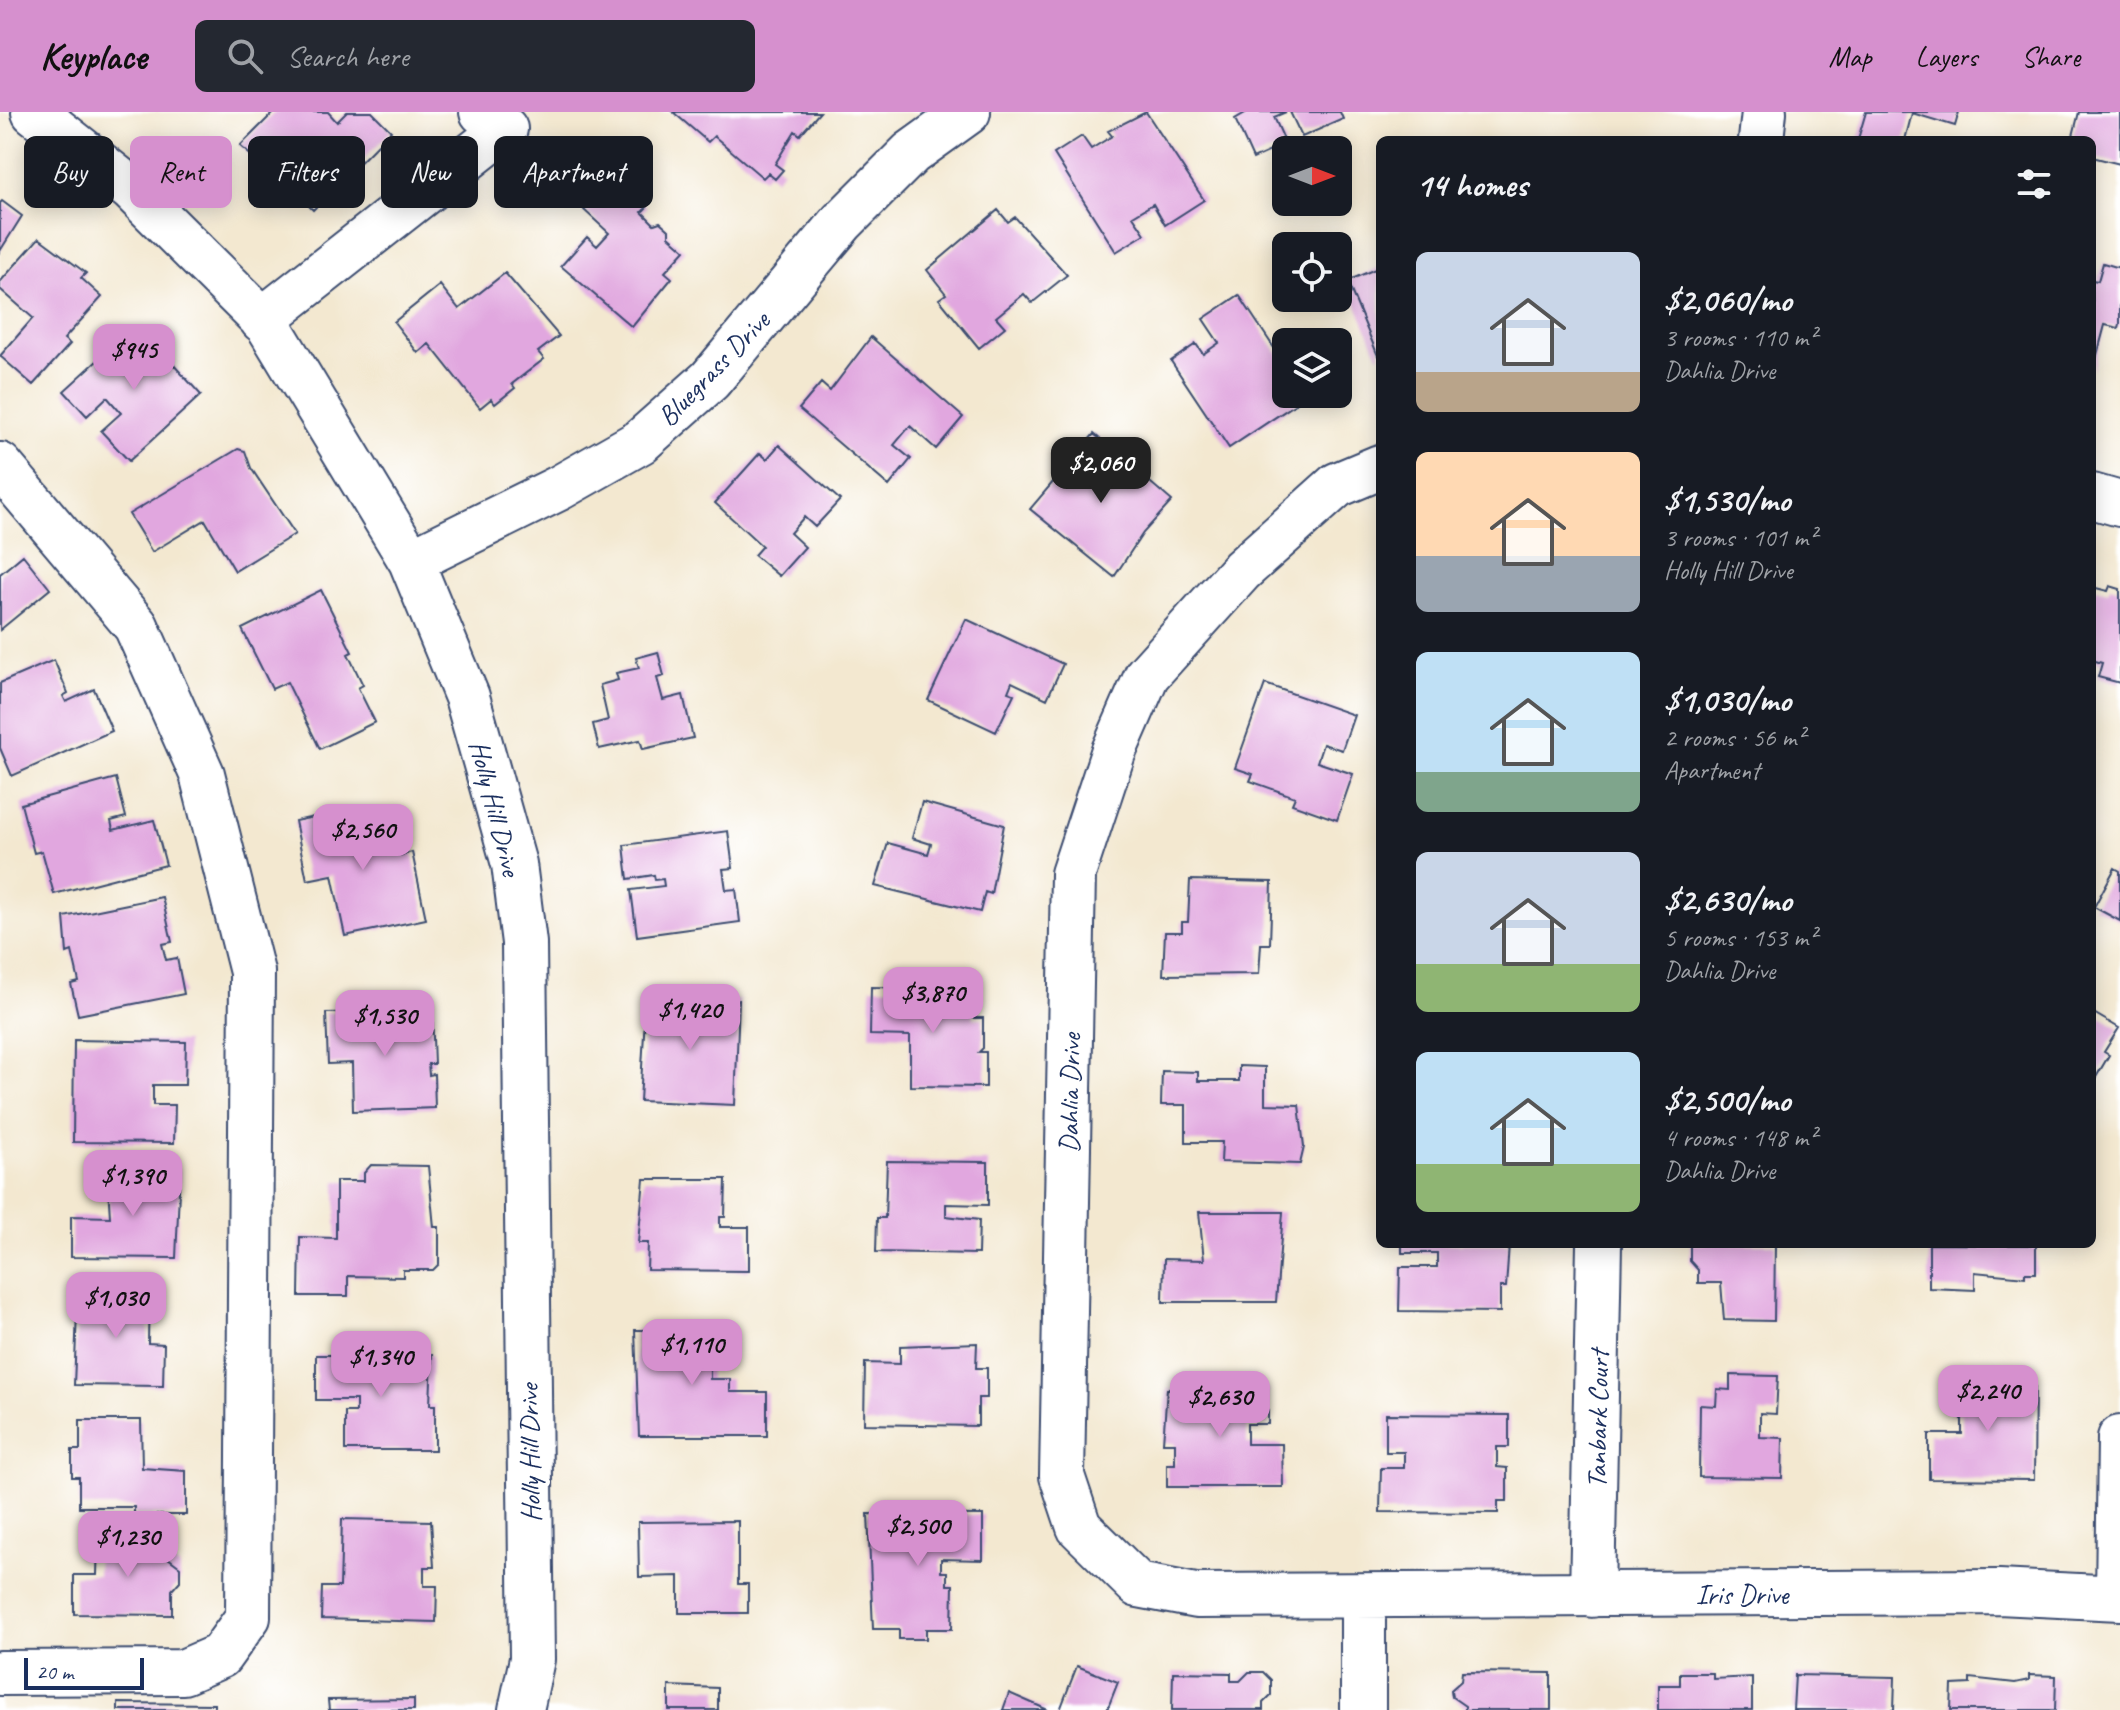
<!DOCTYPE html>
<meta charset="utf-8">
<style>
body{margin:0;font-family:Caveat,sans-serif;background:#242831;color:#f1f3f6;height:100vh;display:flex;flex-direction:column;font-size:30px;white-space:nowrap}
*{box-sizing:border-box;margin:0}
p{font-size:26px;color:#9ea1a6}
.icon{flex:none;width:44px;height:44px;fill:none;stroke:currentColor;stroke-width:2;stroke-linecap:round;stroke-linejoin:round}
.map{position:relative;flex:1;overflow:hidden}
.panel{position:absolute;left:1376px;top:24px;width:720px;height:1112px;display:flex;flex-direction:column;background:#171b24;border-radius:12px;box-shadow:0 4px 20px #0003}
.panel>*{flex:none}
.top-card{position:absolute;left:24px;top:24px;width:760px;height:72px;display:flex;gap:16px}
.needle{width:52px;rotate:90deg}
.buttons{position:absolute;left:1272px;top:24px;display:grid;gap:16px}
.buttons a{display:grid;place-items:center;width:80px;height:80px;border-radius:12px;background:#171b24;box-shadow:0 4px 20px #0003;font-size:40px}
.scale{position:absolute;left:24px;bottom:20px;width:120px;box-sizing:border-box;padding-left:8px;border:4px solid #1b2f5e;border-top:0;font-size:22px;line-height:28px;white-space:nowrap;color:#1b2f5e;-webkit-text-stroke:6px #fff;paint-order:stroke}
.price{position:absolute;translate:-50% -68px;padding:0 18px;border-radius:16px;background:#d690ce;color:#111;font-size:26px;line-height:52px;filter:drop-shadow(0 2px 4px #0008)}
.price::after{content:'';position:absolute;left:50%;top:48px;width:24px;height:18px;margin-left:-12px;background:inherit;clip-path:polygon(0 0,100% 0,50% 100%)}
.price.active{background:#222;color:#fff}
ul{padding:0;list-style:none}
li{display:flex;align-items:center;gap:24px;height:200px;padding:0 40px}
li span{display:grid;place-items:center;flex:none;width:224px;height:160px;border-radius:12px;color:#555}
li>.icon{margin-inline-start:auto}
span .icon{width:96px;height:96px;fill:#fffc;stroke-width:1}
li b{font-size:34px}
h2{display:flex;justify-content:space-between;align-items:center;height:96px;padding:0 40px;font-size:34px}
.chip{padding:0 28px;border-radius:12px;background:#171b24;box-shadow:0 4px 20px #0003;font-size:28px;line-height:72px}
.chip.active{background:#d690ce;color:#111}
header{display:flex;align-items:center;gap:48px;box-sizing:border-box;height:112px;padding:0 40px;background:#d690ce;color:#111}
header strong{font-size:38px}
nav{display:flex;gap:44px;margin-inline-start:auto;font-size:28px}
.search{width:560px;height:72px;background:#242831;display:flex;align-items:center;gap:20px;box-sizing:border-box;padding:0 28px;border-radius:12px;color:#9ea1a6;font-size:30px}
.map>svg:first-child{display:block}
.building{fill:#e1a7df}
.lines{fill:none;stroke-linecap:round;stroke-linejoin:round}
.minor-casing{stroke:#3b4b6f;stroke-width:48}
.minor{stroke:#fff;stroke-width:44}
.labels{text-anchor:middle;stroke-width:8;stroke-linejoin:round;paint-order:stroke}
.street-label{font-size:28px;fill:#1b2f5e;stroke:#fff}
</style>
<header>
<strong>Keyplace</strong>
<div class="search"><svg class="icon" aria-label="search" viewBox="0 0 24 24"><circle cx="10" cy="10" r="6"/><path d="M15 15l6 6"/></svg>Search here</div>
<nav><a>Map</a><a>Layers</a><a>Share</a></nav>
</header>
<div class="map">
<svg width="2120" height="1598" viewBox="0 0 2120 1598">
<rect width="100%" height="100%" fill="#fff"/>
<filter id="ink" filterUnits="userSpaceOnUse"><feTurbulence type="fractalNoise" baseFrequency=".0125" numOctaves="2"/><feDisplacementMap in="SourceGraphic" scale="16" xChannelSelector="R" yChannelSelector="G"/><feConvolveMatrix kernelMatrix="1 2 1 2 8 2 1 2 1" color-interpolation-filters="sRGB"/></filter>
<filter id="wash" filterUnits="userSpaceOnUse"><feTurbulence type="fractalNoise" baseFrequency=".006" numOctaves="4" result="noise"/><feDisplacementMap in="SourceGraphic" scale="32" xChannelSelector="R" yChannelSelector="G"/><feGaussianBlur stdDeviation="1.8" result="paint"/><feColorMatrix in="noise" values="0 0 0 0 0 0 0 0 0 0 0 0 0 0 0 0 0 1.4 0 .05"/><feComposite in="paint" operator="in"/></filter>
<g filter="url(#wash)">
<rect width="100%" height="100%" fill="#f3e8d0"/>
<g id="blocks">
<path class="building" d="M274,0H328L337,10L347,0H372L391,19L313,98L295,80L300,74L295,70L289,76L240,34Z
M673,0H820L800,23L795,19L775,52L783,58L775,67L768,61L763,66L714,24L708,30Z
M1146,0L1204,88L1165,113L1153,92L1133,104L1145,122L1116,140L1054,42L1082,24L1091,37L1112,24L1108,19Z
M1247,0H1286L1274,5L1286,32L1253,47L1235,7Z
M1290,0H1340L1343,7L1302,25Z
M1866,0H1959L1955,14L1912,1L1905,28H1861L1858,27Z
M2079,0H2120V52L2092,45V28H2072Z
M613,65L647,95L642,100L654,112L660,110L669,118V124L685,138L665,160L672,166L632,215L561,154L587,125L597,134L609,121L584,98Z
M2,89L22,104L0,139V91Z
M998,98L1008,110L1015,105L1067,163L1032,191L1024,182L996,205L1005,215L979,236L939,187L946,182L927,158Z
M39,126L86,161L81,166L102,185L64,227L70,232L33,273L0,244L33,206L0,177V170Z
M2103,151L2120,156V212L2119,216L2105,213L2093,258L2092,168L2098,169Z
M1380,155V243L1378,244L1347,169Z
M505,161L559,224L538,240L544,247L512,272L515,276L495,292L491,287L480,296L429,232L418,241L394,210L440,173L459,197Z
M1239,183L1286,254V282L1306,285L1229,336L1171,249L1196,232L1203,242L1219,231L1203,207Z
M133,216L146,218L154,227V238L159,244L162,240L201,283L129,349L101,319L121,301L107,285L87,304L64,279Z
M871,225L963,305L936,337L910,314L894,333L911,347L889,374L799,297L821,271L830,279Z
M1094,322L1172,389L1143,421L1114,465L1030,397Z
M779,333L840,388L815,415L804,405L790,421L805,435L779,464L754,443L762,434L715,391L760,341L767,347Z
M238,337L245,339L251,356L295,422L235,459L205,408L152,440L129,402Z
M23,443L50,477L0,518V462Z
M2110,474L2120,477V571L2098,565L2102,551L2092,548V475L2108,479Z
M321,478L352,540L348,542L363,573L358,576L375,610L320,637L287,570L272,577L242,517Z
M966,507L1063,552L1047,587L1012,570L1008,580L1014,582L996,620L928,588Z
M658,540L664,564L657,566L663,588L683,583L693,626L643,637L640,628L599,637L593,612L608,608L600,573L618,568L616,561L639,556L636,546Z
M54,548L68,581L63,584L66,590L94,577L112,619L12,664L0,636V571Z
M1265,572L1354,603L1342,638L1323,632L1317,650L1353,662L1337,708L1292,692L1295,685L1250,669L1253,662L1235,656Z
M116,666L126,705L111,709L113,718L154,708L166,753L54,782L42,739L34,741L21,692Z
M922,690L1004,713L991,782L985,780L980,800L875,774L888,731L928,742L931,732L912,726Z
M338,700L342,716L393,706L401,743L412,740L426,807L345,824L332,763L307,768L295,709Z
M728,719L733,756L723,757L726,778L736,777L740,810L637,824L631,778L664,774L663,767L655,768L654,763L628,767L624,733Z
M2115,756L2120,759V809L2094,795Z
M1190,768L1272,770L1270,832H1261L1259,862L1163,863L1165,820H1182V810H1188Z
M162,785L172,830L162,832L166,848L177,846L184,882L78,903L71,872L79,870L72,839L67,841L64,805Z
M871,875L921,876V883L973,884V906H983V936L979,940H986V975L910,974V924L870,923Z
M646,888H739L735,993L640,989Z
M432,899L434,952H428L429,963L434,962L435,996L353,999L352,951L328,952L326,901Z
M2092,900L2119,916L2104,940L2109,943L2092,972Z
M74,928L186,930L185,973H153V993H175L174,1031L73,1030Z
M1239,954L1265,955V992L1299,993L1304,1035L1300,1052L1221,1050L1222,1030H1186V993H1161L1162,959L1198,960V969H1239Z
M887,1049L988,1050V1093L946,1092V1104L979,1108L978,1142L876,1140L877,1106H885Z
M371,1053L428,1054L434,1115H439V1152L433,1158H403V1165L348,1164V1184H299L300,1125L336,1126V1069H364V1061Z
M107,1057L145,1060V1057H180L176,1146L71,1145V1104L110,1105Z
M644,1067H726L725,1105H720V1115H749V1159L647,1158L648,1131H638Z
M1199,1100H1283L1276,1190H1163L1164,1147L1204,1148Z
M1402,1132H1509L1506,1175H1500V1200L1399,1199L1400,1155H1437V1141H1402Z
M1690,1132H1775L1774,1209L1724,1208L1721,1171H1698V1158L1690,1149Z
M1929,1132L2036,1133V1161H2025V1165L1975,1160V1178L1929,1176Z
M78,1177L149,1178L148,1231L164,1232L163,1274L74,1273Z
M635,1218H732V1253H710V1267H730V1280H767V1324H639Z
M977,1231L976,1256H987V1286H978V1314L864,1312L865,1251L900,1252V1234Z
M316,1243H432L430,1293H435V1338H345V1300H356V1288H316Z
M1730,1263L1778,1264L1776,1302L1760,1301V1325L1783,1326L1782,1366L1699,1365L1700,1293L1716,1294L1717,1277L1730,1278Z
M1952,1268H2035L2034,1368L1929,1367V1322H1962V1302H1952Z
M1167,1277H1268V1312H1247V1332H1282L1283,1375H1167V1352H1175V1331H1163Z
M1386,1302L1509,1303V1335H1497V1355L1507,1356V1389H1498V1401L1380,1400L1381,1356H1404V1340H1386Z
M80,1308H141L142,1356L186,1359V1403H134V1395H79V1365H72V1338H80Z
M868,1402L983,1403V1448L941,1447V1460H947V1473H953L952,1517H926V1527H899V1517H873Z
M342,1407L431,1409L434,1455H424V1474H437L436,1510L321,1507L322,1475H340Z
M738,1409V1472H748V1501H679V1464L639,1465L638,1410Z
M103,1423L159,1424V1446H168L180,1455V1469L172,1478V1503L74,1502V1463H97L98,1430H103Z
M1077,1554L1118,1570L1107,1598H1060Z
M1173,1560L1231,1561V1569H1240L1249,1560H1263L1271,1568V1583L1263,1591V1598H1172Z
M1462,1560L1551,1561V1598H1465V1594L1452,1585L1451,1578L1461,1569Z
M1680,1561H1713V1567L1752,1565V1598H1658V1573H1680Z
M1795,1563L1895,1565L1894,1598H1793Z
M2029,1563L2056,1564L2055,1598H1951L1952,1573L1970,1572V1566L2015,1571L2029,1568Z
M669,1574L718,1576V1598H669Z
M1009,1581L1048,1598H1003Z
M414,1587V1598H329L328,1588Z
M118,1591L214,1592V1598H118Z"/>
</g>
</g>
<g filter="url(#ink)">
<use href="#blocks" fill-opacity="0" stroke="#3b4b6f" stroke-width="2"/>
<g class="lines">
<defs>
<path id="minor" d="M34,0L131,77L268,213L411,449L467,585L514,752L524,831L532,1547L521,1598
M1761,28L1764,0
M262,208L505,17L482,0
M0,353L136,514L202,662L252,860L248,1505L220,1544L183,1560L0,1561
M1380,355L1337,373L1242,458L1147,563L1113,641L1073,762L1062,1364L1079,1415L1138,1473L1196,1484L1999,1480L2120,1486
M2092,384L2120,392
M411,449L559,376L640,330L710,268L842,110L911,41L968,0
M1592,1483L1599,1132
M1363,1484V1598
M2118,1486L2120,1326"/>
</defs>
<use href="#minor" class="minor-casing"/>
<use href="#minor" class="minor"/>
</g>
</g>
<g class="labels">
<g class="street-label">
<text transform="translate(713 256) rotate(-46)" y="10">Bluegrass Drive</text>
<text transform="translate(496 696) rotate(76)" y="10">Holly Hill Drive</text>
<text transform="translate(1069 981) rotate(-89)" y="10">Dahlia Drive</text>
<text transform="translate(1597 1307) rotate(-89)" y="10">Tanbark Court</text>
<text transform="translate(529 1341) rotate(-91)" y="10">Holly Hill Drive</text>
<text x="1742" y="1492">Iris Drive</text>
</g>
</g>
</svg>
<div class="buttons">
<a><svg class="needle" viewBox="-14 -14 28 28"><path d="M0-13l5 13h-10z" fill="#e53935"/><path d="M0 13l5-13h-10z" fill="#9ea1a6"/></svg></a>
<a><svg class="icon" aria-label="locate" viewBox="0 0 24 24"><circle cx="12" cy="12" r="6"/><path d="M12 2v4M12 18v4M2 12h4M18 12h4"/></svg></a>
<a><svg class="icon" aria-label="layers" viewBox="0 0 24 24"><path d="M12 4l9 5-9 5-9-5zM3 14l9 5 9-5"/></svg></a>
</div>
<div class="scale">20 m</div>
<b class="price" style="left:134px;top:280px">$945</b>
<b class="price active" style="left:1101px;top:393px">$2,060</b>
<b class="price" style="left:363px;top:760px">$2,560</b>
<b class="price" style="left:933px;top:923px">$3,870</b>
<b class="price" style="left:690px;top:940px">$1,420</b>
<b class="price" style="left:385px;top:946px">$1,530</b>
<b class="price" style="left:133px;top:1106px">$1,390</b>
<b class="price" style="left:116px;top:1228px">$1,030</b>
<b class="price" style="left:692px;top:1275px">$1,110</b>
<b class="price" style="left:381px;top:1287px">$1,340</b>
<b class="price" style="left:1988px;top:1321px">$2,240</b>
<b class="price" style="left:1220px;top:1327px">$2,630</b>
<b class="price" style="left:918px;top:1456px">$2,500</b>
<b class="price" style="left:128px;top:1467px">$1,230</b>
<div class="top-card">
<a class="chip">Buy</a>
<a class="chip active">Rent</a>
<a class="chip">Filters</a>
<a class="chip">New</a>
<a class="chip">Apartment</a>
</div>
<section class="panel">
<h2>14 homes<svg class="icon" aria-label="filters" viewBox="0 0 24 24"><path d="M4 7h16M4 17h16"/><circle cx="9" cy="7" r="2"/><circle cx="15" cy="17" r="2"/></svg></h2>
<ul>
<li><span style="background:linear-gradient(#c9d6e8 75%,#b9a48a 0)"><svg class="icon" aria-label="home" viewBox="0 0 24 24"><path d="M3 11l9-7 9 7M6 9v11h12V9"/></svg></span><div><b>$2,060/mo</b><p>3 rooms · 110 m²</p><p>Dahlia Drive</p></div></li>
<li><span style="background:linear-gradient(#ffd9b3 65%,#9aa5b1 0)"><svg class="icon" aria-label="home" viewBox="0 0 24 24"><path d="M3 11l9-7 9 7M6 9v11h12V9"/></svg></span><div><b>$1,530/mo</b><p>3 rooms · 101 m²</p><p>Holly Hill Drive</p></div></li>
<li><span style="background:linear-gradient(#bfe0f5 75%,#7fa58c 0)"><svg class="icon" aria-label="home" viewBox="0 0 24 24"><path d="M3 11l9-7 9 7M6 9v11h12V9"/></svg></span><div><b>$1,030/mo</b><p>2 rooms · 56 m²</p><p>Apartment</p></div></li>
<li><span style="background:linear-gradient(#c9d6e8 70%,#8fb573 0)"><svg class="icon" aria-label="home" viewBox="0 0 24 24"><path d="M3 11l9-7 9 7M6 9v11h12V9"/></svg></span><div><b>$2,630/mo</b><p>5 rooms · 153 m²</p><p>Dahlia Drive</p></div></li>
<li><span style="background:linear-gradient(#bfe0f5 70%,#8fb573 0)"><svg class="icon" aria-label="home" viewBox="0 0 24 24"><path d="M3 11l9-7 9 7M6 9v11h12V9"/></svg></span><div><b>$2,500/mo</b><p>4 rooms · 148 m²</p><p>Dahlia Drive</p></div></li>
</ul>
</section>
</div>
